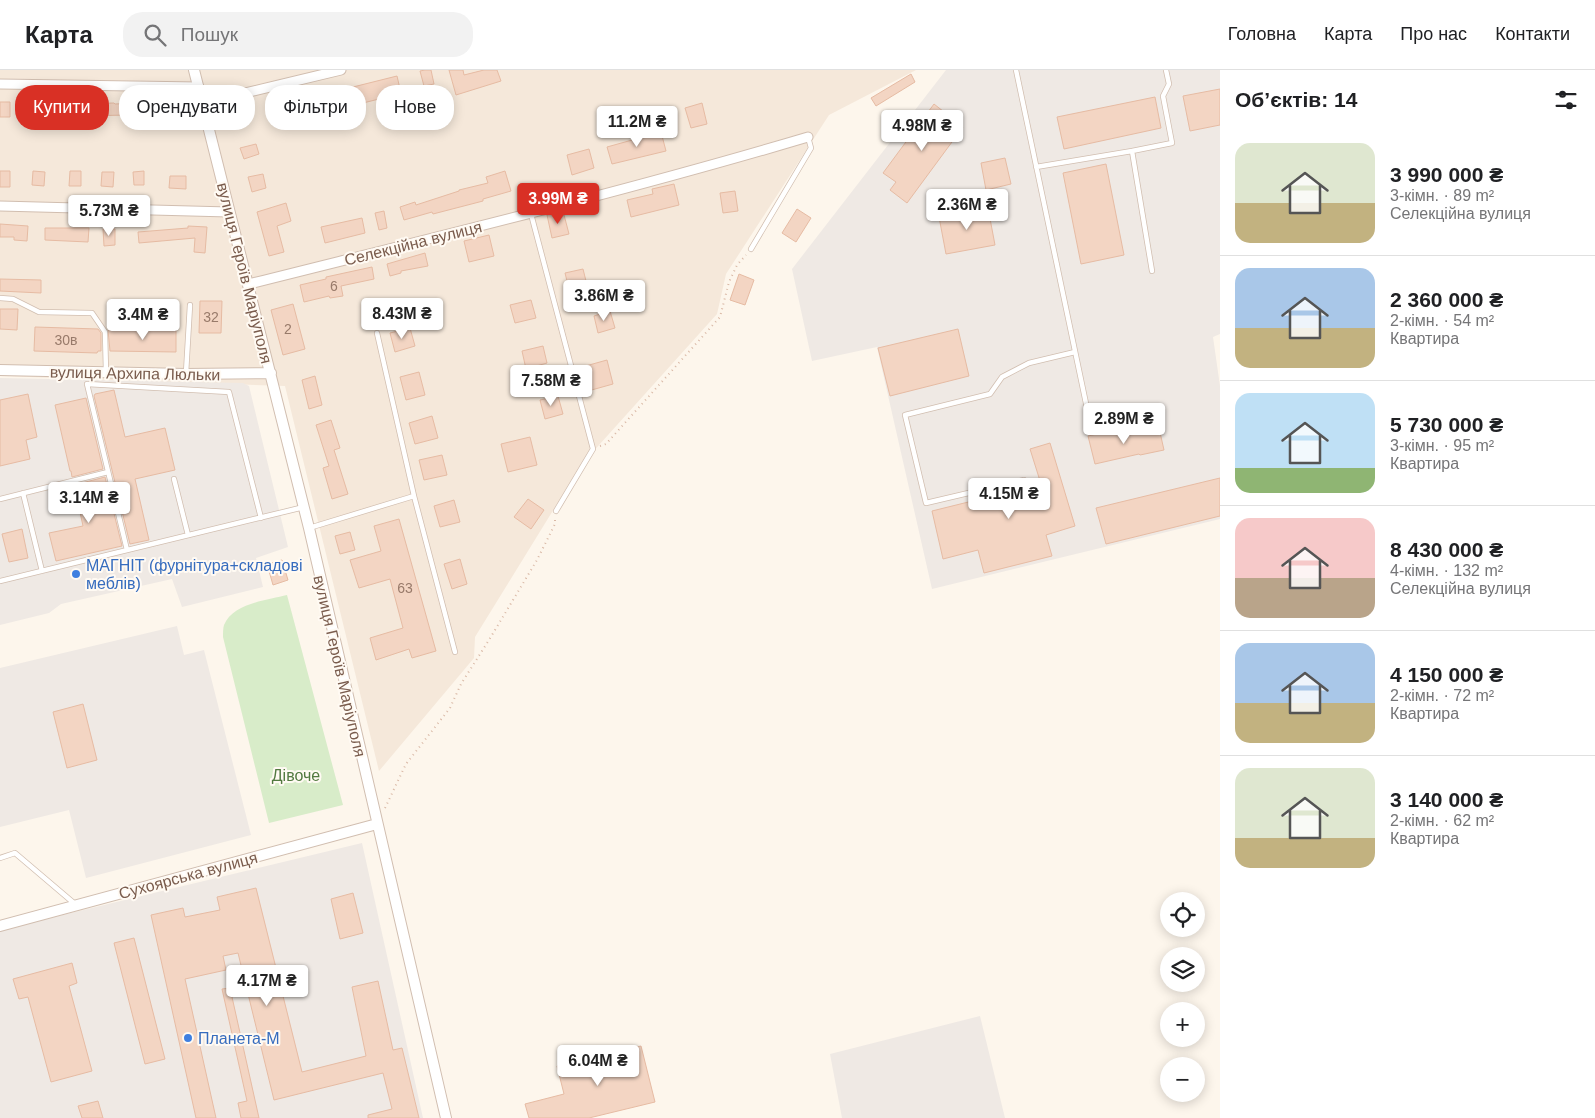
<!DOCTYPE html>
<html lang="uk">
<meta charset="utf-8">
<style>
body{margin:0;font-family:Arial,sans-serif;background:#f2f2f2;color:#202124;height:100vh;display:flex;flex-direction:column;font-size:19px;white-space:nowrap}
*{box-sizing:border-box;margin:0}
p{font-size:16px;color:#757577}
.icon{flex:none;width:28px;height:28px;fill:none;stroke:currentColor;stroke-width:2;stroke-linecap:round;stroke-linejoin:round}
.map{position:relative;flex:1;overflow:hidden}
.drawer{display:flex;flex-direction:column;background:#fff;width:375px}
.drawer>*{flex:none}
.top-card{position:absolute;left:15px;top:15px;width:475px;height:45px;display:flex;gap:10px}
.controls{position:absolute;left:1160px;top:822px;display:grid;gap:10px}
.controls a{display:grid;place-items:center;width:45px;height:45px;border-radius:50%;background:#fff;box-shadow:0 2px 12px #0003;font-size:25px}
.price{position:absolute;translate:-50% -42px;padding:0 11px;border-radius:5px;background:#fff;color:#222;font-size:16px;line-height:32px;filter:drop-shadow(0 1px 2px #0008)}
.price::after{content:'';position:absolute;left:50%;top:30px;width:15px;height:11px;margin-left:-8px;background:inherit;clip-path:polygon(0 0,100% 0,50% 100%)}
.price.selected{background:#d93025;color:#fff}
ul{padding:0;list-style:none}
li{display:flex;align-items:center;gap:15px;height:125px;padding:0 15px}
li+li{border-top:1px solid #e0e0e0}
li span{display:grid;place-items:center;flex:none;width:140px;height:100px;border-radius:15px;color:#555}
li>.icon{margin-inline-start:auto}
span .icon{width:60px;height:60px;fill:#fffc;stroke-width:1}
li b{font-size:21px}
h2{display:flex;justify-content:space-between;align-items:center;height:60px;padding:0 15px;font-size:21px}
.tag{padding:0 18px;border-radius:20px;background:#fff;box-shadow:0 2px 12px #0003;font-size:18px;line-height:45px}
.tag.selected{background:#d93025;color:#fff}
header{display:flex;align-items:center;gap:30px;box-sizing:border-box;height:70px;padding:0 25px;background:#fff;border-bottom:1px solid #e0e0e0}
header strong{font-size:24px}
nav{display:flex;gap:28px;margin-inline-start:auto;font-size:18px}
.search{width:350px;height:45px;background:#f2f2f2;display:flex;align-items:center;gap:12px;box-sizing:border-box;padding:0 18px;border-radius:20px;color:#757577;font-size:19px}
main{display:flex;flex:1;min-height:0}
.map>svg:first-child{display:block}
.residential{fill:#f5e8da}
.industrial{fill:#efe9e4}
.green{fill:#d8ecc9}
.building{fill:#f3d5c3;stroke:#e6bba3}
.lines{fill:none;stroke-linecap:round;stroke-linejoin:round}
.service-casing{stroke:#d1beb0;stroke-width:6}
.minor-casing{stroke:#d1beb0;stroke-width:11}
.tertiary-casing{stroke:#d1beb0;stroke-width:12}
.path{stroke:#d9b8a5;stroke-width:2;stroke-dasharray:1 4;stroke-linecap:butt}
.service{stroke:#fff;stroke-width:4.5}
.minor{stroke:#fff;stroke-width:9}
.tertiary{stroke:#fff;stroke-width:10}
.shop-dot{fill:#3f7fe0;stroke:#fffaf3;stroke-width:2}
.labels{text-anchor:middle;stroke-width:4;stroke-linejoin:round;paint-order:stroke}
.number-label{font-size:14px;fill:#987a6a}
.street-label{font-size:16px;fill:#7a5c4d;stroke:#fffaf3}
.shop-label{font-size:16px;fill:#366cbe;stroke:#fffaf3;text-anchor:start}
.park-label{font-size:16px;fill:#537a41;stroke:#fffaf3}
</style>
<header>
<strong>Карта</strong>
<div class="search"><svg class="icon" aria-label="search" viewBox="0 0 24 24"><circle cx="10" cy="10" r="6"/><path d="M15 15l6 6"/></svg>Пошук</div>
<nav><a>Головна</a><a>Карта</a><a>Про нас</a><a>Контакти</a></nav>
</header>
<main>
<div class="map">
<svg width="1220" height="1048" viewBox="0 0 1220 1048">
<rect width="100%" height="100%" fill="#fdf6ec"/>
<path class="residential" d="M0,0H916L829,45L726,204L717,244L581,395L475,567L474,588L379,701L285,316L0,306Z"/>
<path class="industrial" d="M946,0H1220V264L1213,267L1220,316V449L932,519L877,277L812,291L792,199Z
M0,308L243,313L249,316L288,477L256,488L263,517L182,537L172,509L61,534L49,543L0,555Z
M177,556L184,585L204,580L251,765L86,808L69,740L0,757V598Z
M362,773L423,1048H0V860Z
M980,946L1005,1048H842L830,984Z"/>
<path class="green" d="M287,525L343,735L269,753L223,567C223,563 223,558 224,555C233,533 268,530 287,525Z"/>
<path class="building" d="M425,0H431L434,14L424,16L420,1Z
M449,0H463L464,5L484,0H497L501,11L456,25Z
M911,4L915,12L876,36L871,28Z
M397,6L403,32L385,37L383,28L351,36L350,32L289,47L284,31L336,19L337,21Z
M1220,19V55L1190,61L1183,26Z
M1155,27L1161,58L1064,79L1057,47Z
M0,32H10V47H0Z
M167,32L168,48L159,49V45L127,47V45L81,46V51H34V35L114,33L115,34L142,33V34Z
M702,33L707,54L691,58L685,38Z
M934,34L963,57L907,133L890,120L896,112L883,103Z
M661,62L666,81L612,94L607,77Z
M256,74L259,84L244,89L240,78Z
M589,79L594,98L572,105L567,85Z
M1005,88L1011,114L986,120L981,93Z
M1106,94L1124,185L1081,194L1063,103Z
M0,101H10V117H0Z
M33,101L45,102L44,116L32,115Z
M70,101H81V116H69Z
M144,101V115H134L133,102Z
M505,101L511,121L483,129V131L433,144L432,142L404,150L400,137L415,132L416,135L459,121V120L488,113L486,107Z
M102,102H114L113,117L101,116Z
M263,104L266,118L252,122L248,107Z
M170,106H186V119L169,118Z
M674,114L679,135L631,147L627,130L653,124L652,119Z
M735,121L738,141L723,143L720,123Z
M286,133L291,151L277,156L284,182L269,186L257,142Z
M988,138L995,175L946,184L939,147Z
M797,139L811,148L796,172L782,163Z
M384,141L387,158L379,160L375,143Z
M563,141L569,164L552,168L547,145Z
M362,148L365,163L325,173L321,157Z
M0,154L28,156L27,171L14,170V167H0Z
M188,156L207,157L205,183L194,182L195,168L139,173L138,162L188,158Z
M45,158H89L88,172L45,170Z
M103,159H115V175L104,176Z
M489,165L494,186L469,192L464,171Z
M425,183L428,196L401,201V203L390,206L387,194Z
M372,197L374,209L341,216L343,226L330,228L329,226L304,232L300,215L326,209V207Z
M583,199L587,215L569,219L565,203Z
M739,204L754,210L745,235L730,230Z
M0,209L41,210V223L0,221Z
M531,230L536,248L515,253L510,235Z
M200,231H222L221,263H199Z
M293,234L305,279L283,285L271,240Z
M0,239H18L17,260L0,259Z
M610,241L615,258L598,263L594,246Z
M35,257L98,259L101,263V281H98L97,283L34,281Z
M410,258L415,276L395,282L390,263Z
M958,259L969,306L890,326L878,278Z
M108,260H176V282L110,281Z
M543,276L547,293L526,299L522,281Z
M607,290L613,314L588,321L582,297Z
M419,302L425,325L406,330L400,307Z
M315,306L322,335L309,339L302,310Z
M114,320L125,367L165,358L175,400L135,409L149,470L130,474L94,326L95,324Z
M28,324L37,367L26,370L30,389L0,396V330Z
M558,326L563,344L545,349L540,330Z
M86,328L103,399L72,407L71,401H70L55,335Z
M432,346L438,368L415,374L409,353Z
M331,350L340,378L334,380L348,424L332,429L323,398L329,396L316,355Z
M1123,358L1125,366L1159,358L1164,380L1140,385L1139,384L1095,394L1088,366Z
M530,367L537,395L508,402L501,374Z
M1050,373L1075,456L1046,465L1052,486L984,503L978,480L943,489L932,441L1041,414L1030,379Z
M442,385L447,405L424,410L419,390Z
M105,407L122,476L56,491L49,463L83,456L74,415Z
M1220,408V446L1106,474L1096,438Z
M528,429L544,440L531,459L514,447Z
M454,430L460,452L440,457L434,436Z
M399,449L436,581L412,588L409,579L376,590L370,568L403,558L390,509L359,518L350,490L381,481L374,456Z
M22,459L28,488L9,492L2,464Z
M350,462L355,480L340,484L335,466Z
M460,489L467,514L452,519L444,494Z
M282,490L288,510L273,515L267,494Z
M83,634L97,690L67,698L53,642Z
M256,818L302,1002L366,986L352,917L378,911L393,980L402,978L419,1048H368V1045L392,1039L383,1003L274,1030L238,883L223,886L226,900L185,909L216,1048H196L151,845L183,838L185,847L220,840L217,827Z
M353,823L363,863L340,869L331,829Z
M134,868L165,989L145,994L114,873Z
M72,893L77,913L69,916L92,1001L51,1012L28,927L19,929L13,909Z
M230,918L259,1048H241L238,1033L247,1031L222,919Z
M641,976L655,1032L589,1048H529L525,1034L564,1024L557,996Z
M98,1031L103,1048H82L78,1036Z"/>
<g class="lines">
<defs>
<path id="service" d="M1016,0L1092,362
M1132,81L1172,73L1163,26L1169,14L1166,0
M1036,97L1132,81L1152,201
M531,144L593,379L556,441
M751,179L811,78L808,67
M0,228L13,229L39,242L92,243L105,262L106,302
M377,263L414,426
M186,303L190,235
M174,409L188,465
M1024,410L926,433L905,345L990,324L1002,307L1029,293L1075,282
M23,423L42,501
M0,429L108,402
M309,458L414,426L455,582
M127,480L87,314L229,322L261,448
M0,511L304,437
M0,788L15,783L75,834"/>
<path id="minor" d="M0,14L199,17
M203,33L341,0
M0,136L229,142
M249,214C436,167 623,122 808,67"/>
<path id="tertiary" d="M194,0L309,458L446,1048
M0,300L186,304L271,303
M0,856L377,754"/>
</defs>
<use href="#service" class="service-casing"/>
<use href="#minor" class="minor-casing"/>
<use href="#tertiary" class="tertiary-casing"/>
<path class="path" d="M600,376L606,374L720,247L729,212L737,195L746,185
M385,738L406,694L450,638L461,614L489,570L537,490L555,454V448"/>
<use href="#service" class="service"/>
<use href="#minor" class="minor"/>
<use href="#tertiary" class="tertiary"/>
</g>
<g class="shop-dot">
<circle cx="76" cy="504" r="5"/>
<circle cx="188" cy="968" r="5"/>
</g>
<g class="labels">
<g class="number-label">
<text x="334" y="221">6</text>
<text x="211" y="252">32</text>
<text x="288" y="264">2</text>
<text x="66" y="275">30в</text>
<text x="405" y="523">63</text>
</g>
<g class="street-label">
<text transform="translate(413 173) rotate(-14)" y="6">Селекційна вулиця</text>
<text transform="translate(245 203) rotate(76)" y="6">вулиця Героїв Маріуполя</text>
<text transform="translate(135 303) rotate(1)" y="6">вулиця Архипа Люльки</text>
<text transform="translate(340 596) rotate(77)" y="6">вулиця Героїв Маріуполя</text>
<text transform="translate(188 805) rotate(-15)" y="6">Сухоярська вулиця</text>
</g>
<g class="shop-label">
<text x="86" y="501">МАГНІТ (фурнітура+складові<tspan x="86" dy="18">меблів)</tspan></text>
<text x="198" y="974">Планета-М</text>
</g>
<g class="park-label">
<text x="296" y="711">Дівоче</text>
</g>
</g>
</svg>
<div class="controls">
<a><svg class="icon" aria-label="locate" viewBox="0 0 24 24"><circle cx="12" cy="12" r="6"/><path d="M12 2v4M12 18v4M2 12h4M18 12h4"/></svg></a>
<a><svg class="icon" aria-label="layers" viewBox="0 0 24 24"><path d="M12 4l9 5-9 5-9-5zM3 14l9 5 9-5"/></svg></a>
<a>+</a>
<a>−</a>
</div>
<b class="price" style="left:637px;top:78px">11.2M ₴</b>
<b class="price" style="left:922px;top:82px">4.98M ₴</b>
<b class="price selected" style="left:558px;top:155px">3.99M ₴</b>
<b class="price" style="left:967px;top:161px">2.36M ₴</b>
<b class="price" style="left:109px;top:167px">5.73M ₴</b>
<b class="price" style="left:604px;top:252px">3.86M ₴</b>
<b class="price" style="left:402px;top:270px">8.43M ₴</b>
<b class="price" style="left:143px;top:271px">3.4M ₴</b>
<b class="price" style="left:551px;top:337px">7.58M ₴</b>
<b class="price" style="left:1124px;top:375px">2.89M ₴</b>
<b class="price" style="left:1009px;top:450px">4.15M ₴</b>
<b class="price" style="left:89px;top:454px">3.14M ₴</b>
<b class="price" style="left:267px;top:937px">4.17M ₴</b>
<b class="price" style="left:598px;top:1017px">6.04M ₴</b>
<div class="top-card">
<a class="tag selected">Купити</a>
<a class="tag">Орендувати</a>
<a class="tag">Фільтри</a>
<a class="tag">Нове</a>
</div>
</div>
<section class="drawer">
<h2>Об’єктів: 14<svg class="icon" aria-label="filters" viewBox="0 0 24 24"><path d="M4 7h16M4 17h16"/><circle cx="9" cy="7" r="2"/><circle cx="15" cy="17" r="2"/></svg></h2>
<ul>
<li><span style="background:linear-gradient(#dfe7d0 60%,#c2b280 0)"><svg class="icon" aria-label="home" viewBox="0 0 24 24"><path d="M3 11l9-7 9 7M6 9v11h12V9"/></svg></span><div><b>3 990 000 ₴</b><p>3-кімн. · 89 m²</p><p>Селекційна вулиця</p></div></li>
<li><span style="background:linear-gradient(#a9c7e8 60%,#c2b280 0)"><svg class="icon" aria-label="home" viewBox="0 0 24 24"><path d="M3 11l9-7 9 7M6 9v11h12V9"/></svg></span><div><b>2 360 000 ₴</b><p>2-кімн. · 54 m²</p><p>Квартира</p></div></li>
<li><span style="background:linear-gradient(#bfe0f5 75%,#8fb573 0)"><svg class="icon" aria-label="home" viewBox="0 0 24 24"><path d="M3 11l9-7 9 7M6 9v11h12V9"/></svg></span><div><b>5 730 000 ₴</b><p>3-кімн. · 95 m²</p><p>Квартира</p></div></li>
<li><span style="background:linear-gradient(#f6c9c9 60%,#b9a48a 0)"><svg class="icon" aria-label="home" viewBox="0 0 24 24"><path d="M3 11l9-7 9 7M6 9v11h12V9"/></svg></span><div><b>8 430 000 ₴</b><p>4-кімн. · 132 m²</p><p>Селекційна вулиця</p></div></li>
<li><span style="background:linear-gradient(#a9c7e8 60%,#c2b280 0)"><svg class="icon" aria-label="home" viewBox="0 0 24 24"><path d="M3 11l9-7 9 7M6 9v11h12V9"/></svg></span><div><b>4 150 000 ₴</b><p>2-кімн. · 72 m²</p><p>Квартира</p></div></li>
<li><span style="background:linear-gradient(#dfe7d0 70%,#c2b280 0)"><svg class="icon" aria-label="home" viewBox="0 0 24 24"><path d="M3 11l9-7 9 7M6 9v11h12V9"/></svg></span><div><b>3 140 000 ₴</b><p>2-кімн. · 62 m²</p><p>Квартира</p></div></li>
</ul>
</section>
</main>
